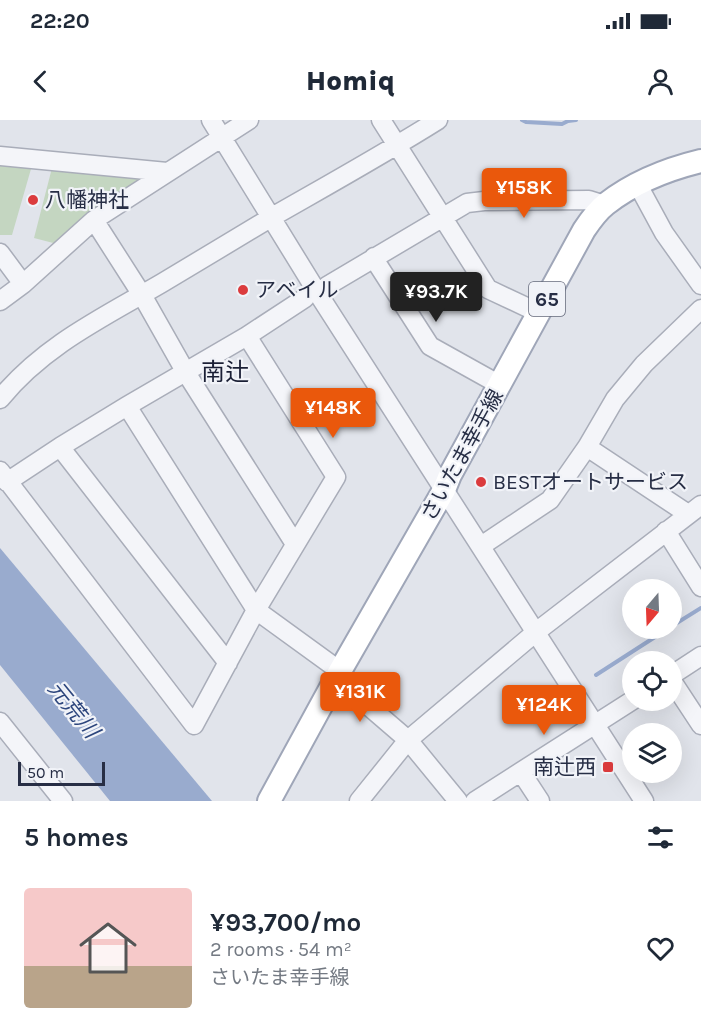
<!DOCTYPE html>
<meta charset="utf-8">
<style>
body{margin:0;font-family:Karla,"Noto Sans JP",sans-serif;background:#f2f2f3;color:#1f2937;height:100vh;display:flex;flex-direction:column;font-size:22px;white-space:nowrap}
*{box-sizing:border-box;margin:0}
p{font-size:20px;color:#747a83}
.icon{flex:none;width:33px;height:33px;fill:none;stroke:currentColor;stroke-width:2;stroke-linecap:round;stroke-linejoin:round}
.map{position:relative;height:681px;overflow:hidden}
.side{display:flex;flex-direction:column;background:#fff;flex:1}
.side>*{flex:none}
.needle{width:39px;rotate:199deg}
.buttons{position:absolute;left:622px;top:459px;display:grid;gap:12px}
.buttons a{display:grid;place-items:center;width:60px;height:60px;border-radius:50%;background:#fff;box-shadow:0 6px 24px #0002;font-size:30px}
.scale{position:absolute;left:18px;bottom:15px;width:87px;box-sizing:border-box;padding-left:6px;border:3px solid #272e45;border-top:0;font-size:16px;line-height:21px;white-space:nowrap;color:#272e45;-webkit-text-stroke:4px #f1f3f8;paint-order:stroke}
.price{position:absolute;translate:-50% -51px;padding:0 14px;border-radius:6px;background:#ea580c;color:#fff;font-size:20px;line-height:39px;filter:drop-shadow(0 2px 3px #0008)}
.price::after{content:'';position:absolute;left:50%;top:36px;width:18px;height:14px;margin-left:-9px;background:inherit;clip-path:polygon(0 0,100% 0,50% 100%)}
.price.selected{background:#222;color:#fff}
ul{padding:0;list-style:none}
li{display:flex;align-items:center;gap:18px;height:150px;padding:0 24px}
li+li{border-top:2px solid #e0e1e3}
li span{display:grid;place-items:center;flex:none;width:168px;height:120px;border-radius:6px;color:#555}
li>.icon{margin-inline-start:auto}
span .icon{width:72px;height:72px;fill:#fffc;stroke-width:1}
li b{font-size:26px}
h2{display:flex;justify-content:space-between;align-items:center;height:72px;padding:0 24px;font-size:26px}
.status{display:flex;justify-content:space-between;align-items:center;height:42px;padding:0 30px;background:#fff;direction:ltr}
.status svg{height:16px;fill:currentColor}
header{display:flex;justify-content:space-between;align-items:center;height:78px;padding:0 24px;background:#fff;font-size:27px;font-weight:800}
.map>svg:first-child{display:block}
.green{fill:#c4d6c1}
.water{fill:#99abce}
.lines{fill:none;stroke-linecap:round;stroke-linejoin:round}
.stream{stroke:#99abce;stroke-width:4}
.minor-casing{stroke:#a9adb9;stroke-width:21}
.major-casing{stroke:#9fa6b8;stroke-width:26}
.minor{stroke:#f4f5f9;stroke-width:18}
.major{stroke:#fff;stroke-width:22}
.poi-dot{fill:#db3b3d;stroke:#f1f3f8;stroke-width:2}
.labels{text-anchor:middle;stroke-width:4.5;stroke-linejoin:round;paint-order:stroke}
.shield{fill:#f1f3f8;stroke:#64697b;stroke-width:1.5}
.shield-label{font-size:20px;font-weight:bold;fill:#272e45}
.poi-label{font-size:21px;fill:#272e45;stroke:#f1f3f8;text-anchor:start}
.street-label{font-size:21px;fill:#272e45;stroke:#f1f3f8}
.water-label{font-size:22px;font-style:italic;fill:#2d467d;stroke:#f1f3f8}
.quarter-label{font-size:24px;fill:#1a1f35;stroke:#f1f3f8}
</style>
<div class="status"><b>22:20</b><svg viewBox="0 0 49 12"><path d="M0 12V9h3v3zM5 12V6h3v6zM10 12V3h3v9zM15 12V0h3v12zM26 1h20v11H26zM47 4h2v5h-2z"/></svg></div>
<header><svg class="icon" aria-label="back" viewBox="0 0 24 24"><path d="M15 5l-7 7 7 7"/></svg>Homiq<svg class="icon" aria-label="person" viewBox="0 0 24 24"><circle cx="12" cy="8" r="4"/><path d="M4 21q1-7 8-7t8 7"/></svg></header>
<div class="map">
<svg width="701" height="681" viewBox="0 0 701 681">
<rect width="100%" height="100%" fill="#e1e4eb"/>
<path class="green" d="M0,39L33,42L12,115H0Z
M53,44L143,53L145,62L57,124L34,118Z"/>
<path class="water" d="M0,428L212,681H110L0,545Z"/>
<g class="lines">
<path class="stream" d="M522,0L526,2L562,4L568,1L576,0
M672,506L701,488
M596,555L669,508"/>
<defs>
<path id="minor" d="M211,0L317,172L644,681
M381,0L488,169L539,193
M0,36L167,52
M638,65L664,113L701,165
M94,100L142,175L185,251L295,424
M0,133L23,164
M374,137L378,145L430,226L500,265
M327,166L467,83L484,81L589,80L605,85
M0,181L23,164L94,100L249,0
M0,279C44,225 104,197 162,163C199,141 235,119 272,97C328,65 384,34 438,0
M127,286L256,490L340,551
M60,327L228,543
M587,327L688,394
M0,351L194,605L256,490L336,357L247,216
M7,362L60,327L127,286L247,216L305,178
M666,411L701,467
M481,426L550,380L587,327L615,279L644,244L701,189
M672,555L701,536
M336,558L408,620L458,681
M672,561L701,605
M0,602L63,681
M521,652L540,681
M359,681L408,620L536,512L701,385
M475,681L633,580"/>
<path id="major" d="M269,681L340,551L444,370L450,355L584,110C590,101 597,91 606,84C633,63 668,49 701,41"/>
</defs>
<use href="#minor" class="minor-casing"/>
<use href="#major" class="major-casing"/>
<use href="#minor" class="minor"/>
<use href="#major" class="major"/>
</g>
<g class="poi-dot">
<circle cx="33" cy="80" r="6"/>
<circle cx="243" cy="170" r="6"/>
<circle cx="481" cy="362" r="6"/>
<rect x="602" y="641" width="12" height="12" rx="3"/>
</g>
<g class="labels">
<rect class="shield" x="529" y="162" width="36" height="34" rx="4.5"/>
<g class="shield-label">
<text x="547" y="186">65</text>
</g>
<g class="poi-label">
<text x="45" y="87">八幡神社</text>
<text x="255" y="177">アベイル</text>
<text x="493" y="369">BESTオートサービス</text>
<text x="596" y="654" text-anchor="end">南辻西</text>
</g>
<g class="street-label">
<text transform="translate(462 335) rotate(-61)" y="7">さいたま幸手線</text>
</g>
<g class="water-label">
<text transform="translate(74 589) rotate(51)" y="8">元荒川</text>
</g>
<g class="quarter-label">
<text x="225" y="260">南辻</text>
</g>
</g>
</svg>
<div class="buttons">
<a><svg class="needle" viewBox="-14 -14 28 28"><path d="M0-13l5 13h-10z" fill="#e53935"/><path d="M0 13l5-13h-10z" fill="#747a83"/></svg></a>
<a><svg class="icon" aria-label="locate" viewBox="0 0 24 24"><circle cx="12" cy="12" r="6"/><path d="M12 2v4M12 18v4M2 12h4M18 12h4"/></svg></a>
<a><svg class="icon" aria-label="layers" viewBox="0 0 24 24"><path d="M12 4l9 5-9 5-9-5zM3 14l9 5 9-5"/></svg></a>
</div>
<div class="scale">50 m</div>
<b class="price" style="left:524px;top:99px">¥158K</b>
<b class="price selected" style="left:436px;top:203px">¥93.7K</b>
<b class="price" style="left:333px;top:319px">¥148K</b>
<b class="price" style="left:360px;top:603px">¥131K</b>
<b class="price" style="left:544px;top:616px">¥124K</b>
</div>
<section class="side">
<h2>5 homes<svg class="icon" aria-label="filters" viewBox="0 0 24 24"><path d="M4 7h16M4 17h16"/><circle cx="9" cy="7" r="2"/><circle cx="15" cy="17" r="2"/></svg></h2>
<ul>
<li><span style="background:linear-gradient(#f6c9c9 65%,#b9a48a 0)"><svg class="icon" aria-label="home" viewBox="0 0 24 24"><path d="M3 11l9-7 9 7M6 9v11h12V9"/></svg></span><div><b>¥93,700/mo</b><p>2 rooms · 54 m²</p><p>さいたま幸手線</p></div><svg class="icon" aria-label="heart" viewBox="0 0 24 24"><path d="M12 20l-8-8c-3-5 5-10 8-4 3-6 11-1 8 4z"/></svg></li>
</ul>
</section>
